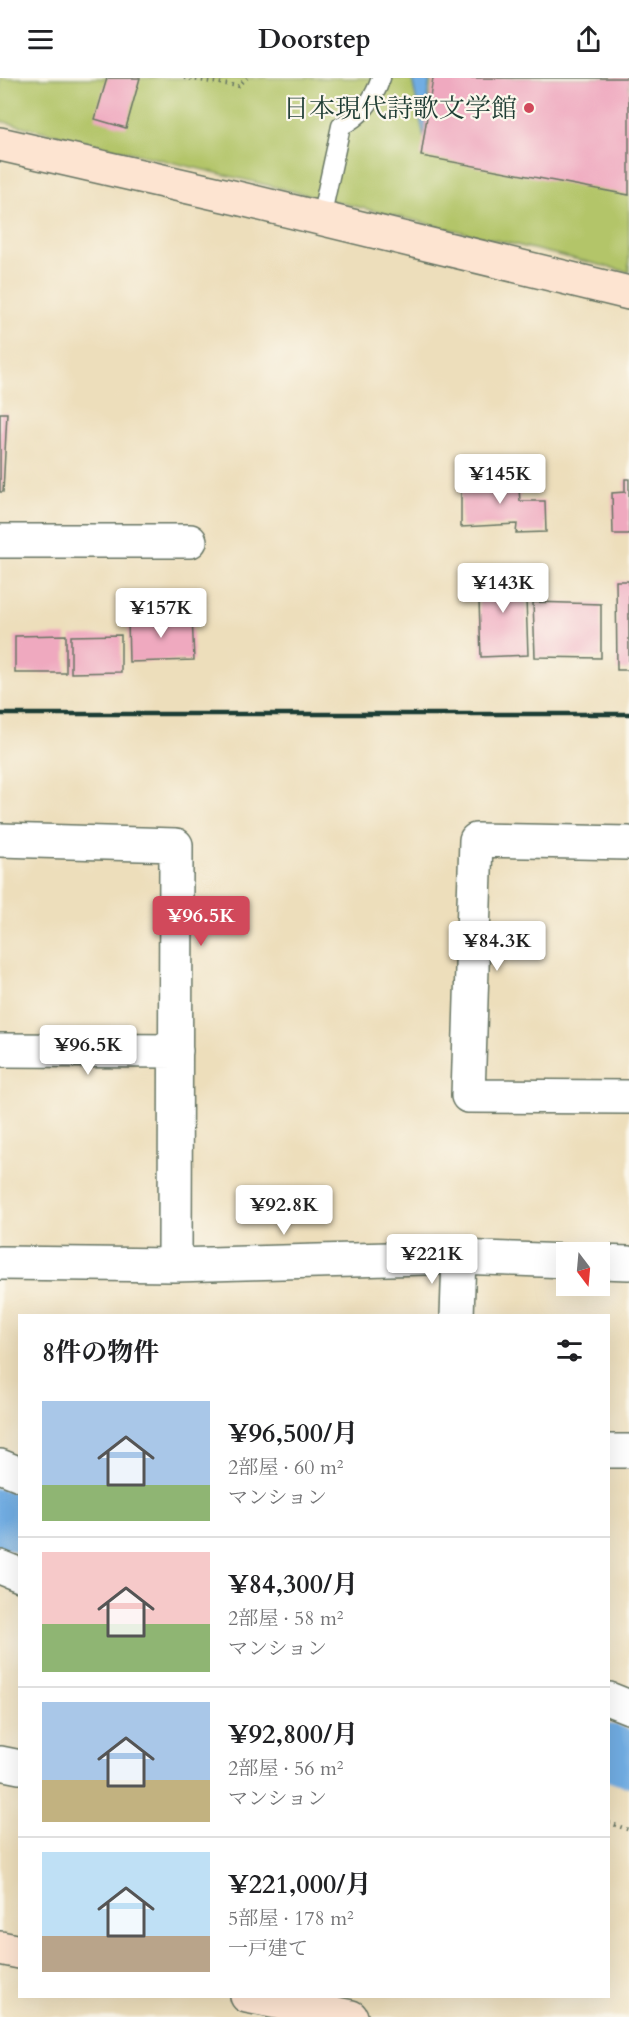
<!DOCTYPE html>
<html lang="ja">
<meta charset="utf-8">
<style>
body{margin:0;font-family:Cardo,"Noto Serif JP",serif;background:#f2f2f2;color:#202124;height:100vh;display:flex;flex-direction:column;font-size:22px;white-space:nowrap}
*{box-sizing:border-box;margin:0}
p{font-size:20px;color:#757577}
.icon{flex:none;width:33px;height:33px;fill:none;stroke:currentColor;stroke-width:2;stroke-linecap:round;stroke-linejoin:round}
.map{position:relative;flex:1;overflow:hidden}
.sheet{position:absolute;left:18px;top:1236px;width:592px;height:684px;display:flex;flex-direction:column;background:#fff;border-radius:0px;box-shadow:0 6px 24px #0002}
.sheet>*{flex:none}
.needle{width:39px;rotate:164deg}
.fabs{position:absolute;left:556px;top:1164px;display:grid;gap:12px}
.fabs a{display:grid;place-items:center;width:54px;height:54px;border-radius:0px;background:#fff;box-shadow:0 6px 24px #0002;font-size:30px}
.price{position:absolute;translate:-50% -51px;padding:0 14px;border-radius:6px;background:#fff;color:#222;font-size:20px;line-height:39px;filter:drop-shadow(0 2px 3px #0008)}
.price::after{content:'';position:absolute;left:50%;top:36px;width:18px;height:14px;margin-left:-9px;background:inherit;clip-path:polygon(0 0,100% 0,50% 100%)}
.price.active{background:#d1495b;color:#fff}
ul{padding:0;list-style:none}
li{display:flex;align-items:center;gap:18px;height:150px;padding:0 24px}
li+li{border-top:2px solid #e0e0e0}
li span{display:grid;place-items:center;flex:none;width:168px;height:120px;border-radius:0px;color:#555}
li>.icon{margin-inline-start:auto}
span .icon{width:72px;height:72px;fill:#fffc;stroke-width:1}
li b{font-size:26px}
h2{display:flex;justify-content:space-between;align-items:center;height:72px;padding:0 24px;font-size:26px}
header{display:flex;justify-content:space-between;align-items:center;height:78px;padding:0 24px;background:#fff;font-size:27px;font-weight:700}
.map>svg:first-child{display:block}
.green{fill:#b3c569;stroke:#69814e;stroke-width:1.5}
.water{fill:#71ade3;stroke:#48758c;stroke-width:1.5}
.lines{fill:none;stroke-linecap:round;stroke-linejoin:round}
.river{stroke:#71ade3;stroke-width:56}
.building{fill:#efa9bf}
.lane-casing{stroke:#677563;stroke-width:21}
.street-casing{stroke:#677563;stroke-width:36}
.secondary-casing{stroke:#677563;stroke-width:36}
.path{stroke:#677563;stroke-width:4;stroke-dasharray:1.5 4.5;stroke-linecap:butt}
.lane{stroke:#fff;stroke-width:18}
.street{stroke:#fff;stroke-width:33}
.secondary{stroke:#fde4d1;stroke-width:33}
.rail{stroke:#1f3d34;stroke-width:4.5}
.poi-dot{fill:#d1495b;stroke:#fbf7ec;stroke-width:2}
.labels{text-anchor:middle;stroke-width:4.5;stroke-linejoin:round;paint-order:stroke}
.poi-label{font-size:26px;fill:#1f3d34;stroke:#fbf7ec;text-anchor:end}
</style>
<header><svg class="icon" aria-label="menu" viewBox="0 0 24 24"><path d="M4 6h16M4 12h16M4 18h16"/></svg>Doorstep<svg class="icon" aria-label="share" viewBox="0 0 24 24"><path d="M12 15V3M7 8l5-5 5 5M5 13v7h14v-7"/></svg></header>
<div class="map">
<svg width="629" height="1939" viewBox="0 0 629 1939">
<rect width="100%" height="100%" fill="#fbf7ec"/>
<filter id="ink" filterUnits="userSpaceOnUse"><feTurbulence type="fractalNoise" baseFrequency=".0167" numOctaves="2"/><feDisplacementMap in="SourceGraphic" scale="12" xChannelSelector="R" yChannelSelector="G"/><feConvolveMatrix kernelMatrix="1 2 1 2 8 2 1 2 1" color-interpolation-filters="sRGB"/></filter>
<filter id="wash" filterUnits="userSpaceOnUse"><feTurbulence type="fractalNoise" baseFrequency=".008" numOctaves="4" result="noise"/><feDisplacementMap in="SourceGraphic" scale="24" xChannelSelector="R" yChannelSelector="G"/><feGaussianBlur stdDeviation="1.35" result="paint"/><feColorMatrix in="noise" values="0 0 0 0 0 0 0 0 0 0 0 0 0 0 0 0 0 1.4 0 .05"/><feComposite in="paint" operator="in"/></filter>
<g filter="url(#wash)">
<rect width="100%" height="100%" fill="#eddebb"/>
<path class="green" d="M0,0H629V194L0,43Z"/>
<path class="water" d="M412,0H430L424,60Z"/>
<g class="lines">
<path class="river" d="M0,1439L20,1446
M609,1674L629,1681"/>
</g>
<g id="blocks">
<path class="building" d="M107,0H140L126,50L95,41Z
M433,0H629V117L421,78Z
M0,335H7L3,414H0Z
M461,399H518L520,423H545L546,454L516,455L517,446L461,449Z
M625,401H629V456H613L612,415L625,414Z
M525,492L528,577L481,579L478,494Z
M616,503H629V592H617Z
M533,524L601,526V580L535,579Z
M192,538L194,582L129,584L128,541Z
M66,557V595H15V558Z
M121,557V594L71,595V558Z"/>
</g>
</g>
<g filter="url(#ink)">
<use href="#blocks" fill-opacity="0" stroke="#677563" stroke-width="1.5"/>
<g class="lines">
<defs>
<path id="lane" d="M321,140L341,48C362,38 374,21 381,0"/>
<path id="street" d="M0,463H190
M0,762L176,767L175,1187
M629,765L476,762L468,1018L629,1019
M0,972L176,973
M600,1184L629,1185
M0,1185L175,1187L459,1179L567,1183
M457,1238L459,1179
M609,1373H629
M0,1388L20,1396
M0,1489L20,1497
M609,1621L629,1629
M0,1685L20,1689"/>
<path id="secondary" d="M0,66L237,120L629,215
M0,1870L20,1874
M247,1918L351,1939"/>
</defs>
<use href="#lane" class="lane-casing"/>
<use href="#street" class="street-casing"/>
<use href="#secondary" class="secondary-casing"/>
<path class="path" d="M184,0L238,8L247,0
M609,1745L629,1752"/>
<use href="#lane" class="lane"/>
<use href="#street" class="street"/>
<use href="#secondary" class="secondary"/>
<path class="rail" d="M0,636H629"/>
</g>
</g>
<circle class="poi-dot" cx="529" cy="30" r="6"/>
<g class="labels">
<g class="poi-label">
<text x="517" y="39">日本現代詩歌文学館</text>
</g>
</g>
</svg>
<div class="fabs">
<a><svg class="needle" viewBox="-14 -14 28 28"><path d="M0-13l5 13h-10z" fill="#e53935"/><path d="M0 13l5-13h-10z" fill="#757577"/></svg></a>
</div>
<b class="price" style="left:500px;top:427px">¥145K</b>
<b class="price" style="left:503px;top:536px">¥143K</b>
<b class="price" style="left:161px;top:561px">¥157K</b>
<b class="price active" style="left:201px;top:869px">¥96.5K</b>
<b class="price" style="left:497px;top:894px">¥84.3K</b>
<b class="price" style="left:88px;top:998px">¥96.5K</b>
<b class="price" style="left:284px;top:1158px">¥92.8K</b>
<b class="price" style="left:432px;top:1207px">¥221K</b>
<section class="sheet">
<h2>8件の物件<svg class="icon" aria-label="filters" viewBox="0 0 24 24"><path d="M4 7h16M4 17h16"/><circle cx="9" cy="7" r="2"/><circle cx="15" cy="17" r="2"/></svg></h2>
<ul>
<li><span style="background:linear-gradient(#a9c7e8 70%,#8fb573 0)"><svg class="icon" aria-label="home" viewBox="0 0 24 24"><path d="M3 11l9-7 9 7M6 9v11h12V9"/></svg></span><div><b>¥96,500/月</b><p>2部屋 · 60 m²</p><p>マンション</p></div></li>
<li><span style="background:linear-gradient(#f6c9c9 60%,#8fb573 0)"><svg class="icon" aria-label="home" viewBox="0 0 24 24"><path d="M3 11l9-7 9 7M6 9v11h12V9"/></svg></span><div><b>¥84,300/月</b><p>2部屋 · 58 m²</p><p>マンション</p></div></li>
<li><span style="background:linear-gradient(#a9c7e8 65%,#c2b280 0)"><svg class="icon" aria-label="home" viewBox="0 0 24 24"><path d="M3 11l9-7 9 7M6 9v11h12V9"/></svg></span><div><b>¥92,800/月</b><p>2部屋 · 56 m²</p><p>マンション</p></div></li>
<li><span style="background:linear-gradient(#bfe0f5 70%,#b9a48a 0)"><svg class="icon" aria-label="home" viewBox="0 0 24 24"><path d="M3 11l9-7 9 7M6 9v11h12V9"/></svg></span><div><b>¥221,000/月</b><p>5部屋 · 178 m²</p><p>一戸建て</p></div></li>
</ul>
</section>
</div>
